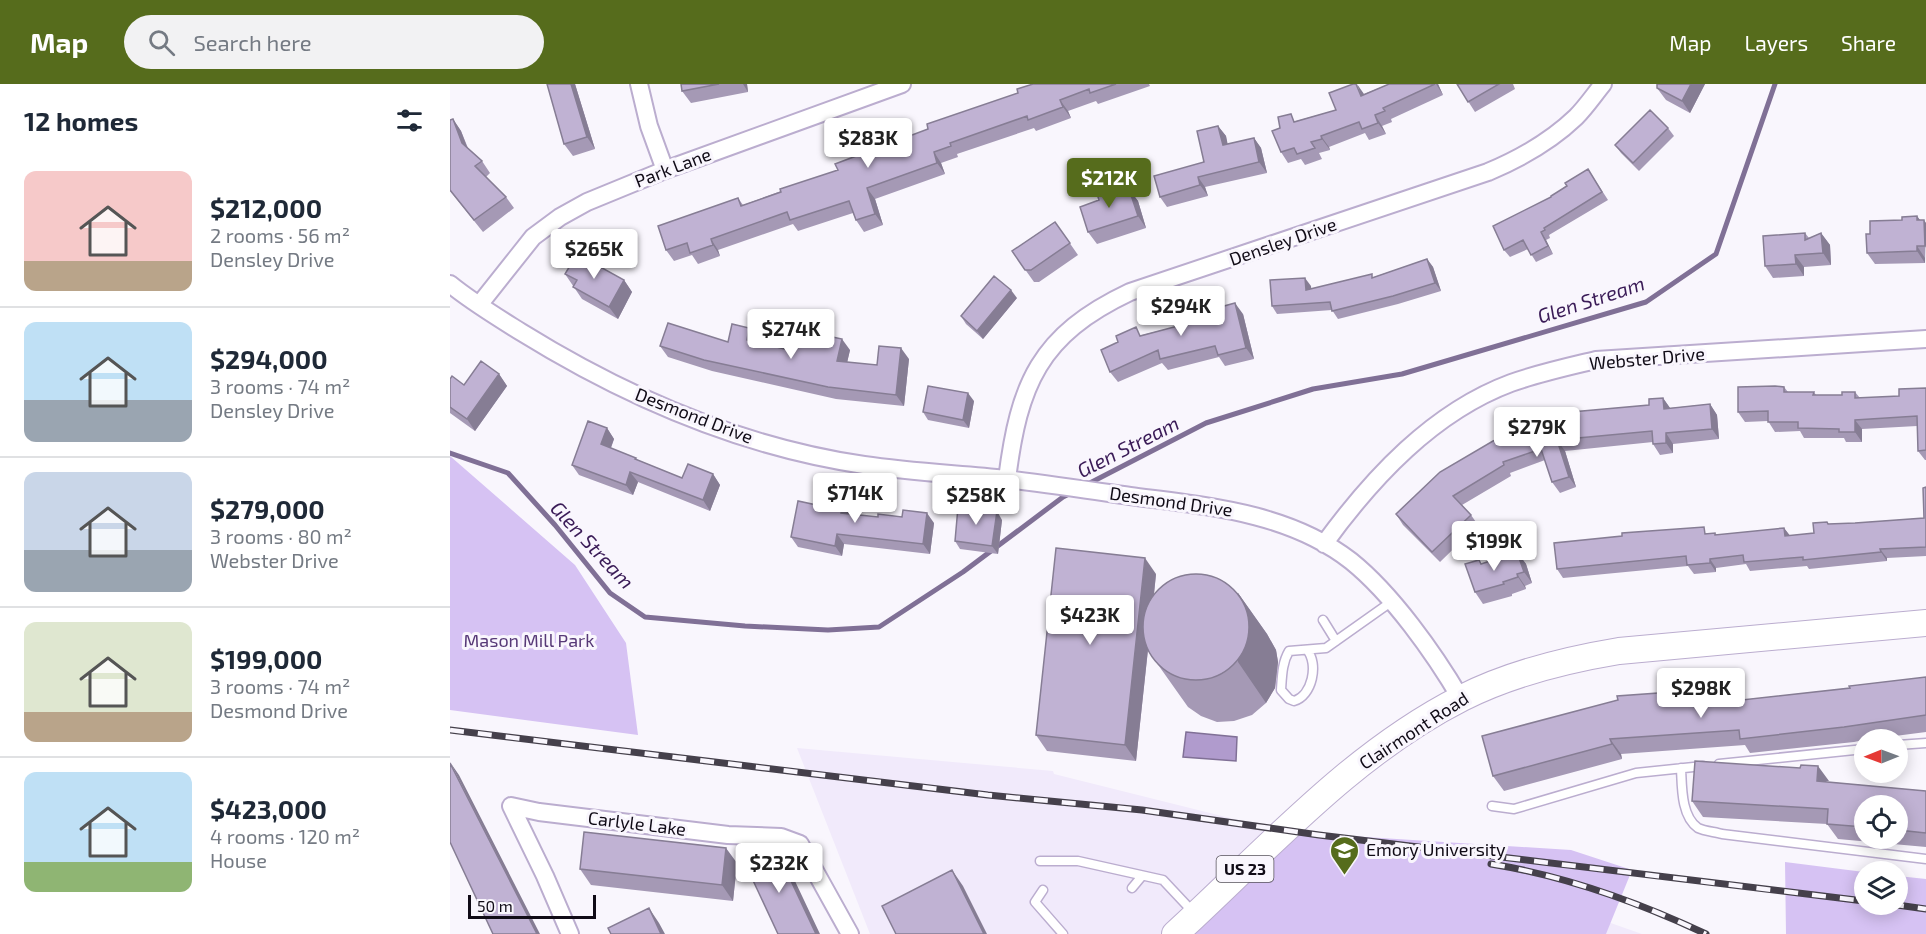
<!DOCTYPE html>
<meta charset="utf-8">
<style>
body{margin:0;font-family:"Exo 2",sans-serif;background:#f2f2f3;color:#1f2937;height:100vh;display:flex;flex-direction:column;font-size:22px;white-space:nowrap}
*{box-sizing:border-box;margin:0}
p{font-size:20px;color:#747a83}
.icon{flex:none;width:33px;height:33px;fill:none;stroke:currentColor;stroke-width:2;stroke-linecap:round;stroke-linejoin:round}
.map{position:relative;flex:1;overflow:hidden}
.details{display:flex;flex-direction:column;background:#fff;width:450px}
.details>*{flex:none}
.needle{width:39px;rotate:269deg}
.tools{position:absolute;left:1404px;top:645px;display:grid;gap:12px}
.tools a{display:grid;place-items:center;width:54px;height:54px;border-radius:50%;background:#fff;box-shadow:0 3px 15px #0003;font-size:30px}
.scale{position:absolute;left:18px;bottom:15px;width:128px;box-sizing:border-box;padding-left:6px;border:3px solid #100b16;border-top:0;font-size:16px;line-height:21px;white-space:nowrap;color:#100b16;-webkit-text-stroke:4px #f9f6fd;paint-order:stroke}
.price{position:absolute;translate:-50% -51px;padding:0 14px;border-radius:6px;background:#fff;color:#222;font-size:20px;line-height:39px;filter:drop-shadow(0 2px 3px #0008)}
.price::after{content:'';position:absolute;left:50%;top:36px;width:18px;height:14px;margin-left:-9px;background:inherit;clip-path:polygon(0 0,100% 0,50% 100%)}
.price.selected{background:#566c1c;color:#fff}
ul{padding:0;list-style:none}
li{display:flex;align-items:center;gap:18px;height:150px;padding:0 24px}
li+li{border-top:2px solid #e0e1e3}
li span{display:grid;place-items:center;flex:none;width:168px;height:120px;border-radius:12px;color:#555}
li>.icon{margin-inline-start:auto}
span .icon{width:72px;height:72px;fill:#fffc;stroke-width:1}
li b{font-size:26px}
h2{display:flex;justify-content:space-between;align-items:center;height:72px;padding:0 24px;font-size:26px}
header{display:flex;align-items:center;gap:36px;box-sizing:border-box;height:84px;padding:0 30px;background:#566c1c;color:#fff}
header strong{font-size:28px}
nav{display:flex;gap:33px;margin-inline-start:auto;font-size:21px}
.search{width:420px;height:54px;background:#f2f2f3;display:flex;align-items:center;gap:15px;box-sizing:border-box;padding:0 21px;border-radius:33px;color:#747a83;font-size:22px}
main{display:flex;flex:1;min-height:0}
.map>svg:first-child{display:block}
.built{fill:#f1eafb}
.green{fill:#d6c2f3}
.water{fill:#b09bcd;stroke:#807096;stroke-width:1.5}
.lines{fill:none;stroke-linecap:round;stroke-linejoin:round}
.stream{stroke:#807096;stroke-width:5}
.service-casing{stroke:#bbadcf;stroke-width:11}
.minor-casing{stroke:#bbadcf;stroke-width:20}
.primary-casing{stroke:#bbadcf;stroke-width:28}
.service{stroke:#fff;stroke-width:8}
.minor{stroke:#fff;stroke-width:16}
.primary{stroke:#fff;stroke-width:26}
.rail-casing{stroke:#45404b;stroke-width:7}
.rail{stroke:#f9f6fd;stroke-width:4.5;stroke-dasharray:14;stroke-linecap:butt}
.wall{fill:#a599b5;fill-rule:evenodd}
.shaded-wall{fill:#867d94}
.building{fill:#c0b2d3;stroke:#867d94;stroke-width:1.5}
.labels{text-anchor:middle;stroke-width:6;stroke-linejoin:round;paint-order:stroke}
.shield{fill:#f9f6fd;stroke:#56525b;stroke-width:1.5}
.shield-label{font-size:16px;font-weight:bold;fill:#100b16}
.street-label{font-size:18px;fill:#100b16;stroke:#f9f6fd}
.park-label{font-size:18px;fill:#573977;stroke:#f9f6fd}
.poi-label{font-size:18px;fill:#100b16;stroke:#f9f6fd;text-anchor:start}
.water-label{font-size:20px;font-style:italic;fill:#3a1b57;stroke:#f9f6fd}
</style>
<header>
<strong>Map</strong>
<div class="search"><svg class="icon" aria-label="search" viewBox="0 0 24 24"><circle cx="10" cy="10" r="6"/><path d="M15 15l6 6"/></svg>Search here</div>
<nav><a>Map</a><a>Layers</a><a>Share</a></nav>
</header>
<main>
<section class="details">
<h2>12 homes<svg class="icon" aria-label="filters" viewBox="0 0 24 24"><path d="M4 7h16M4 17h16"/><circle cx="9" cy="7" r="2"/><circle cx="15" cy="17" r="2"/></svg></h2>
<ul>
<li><span style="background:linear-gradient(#f6c9c9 75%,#b9a48a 0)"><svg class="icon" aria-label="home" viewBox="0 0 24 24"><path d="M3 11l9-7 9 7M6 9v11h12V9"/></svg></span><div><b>$212,000</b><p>2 rooms · 56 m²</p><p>Densley Drive</p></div></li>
<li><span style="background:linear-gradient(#bfe0f5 65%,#9aa5b1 0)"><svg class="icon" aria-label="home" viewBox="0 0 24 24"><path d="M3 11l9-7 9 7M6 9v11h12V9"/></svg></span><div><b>$294,000</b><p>3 rooms · 74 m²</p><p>Densley Drive</p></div></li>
<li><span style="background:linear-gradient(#c9d6e8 65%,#9aa5b1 0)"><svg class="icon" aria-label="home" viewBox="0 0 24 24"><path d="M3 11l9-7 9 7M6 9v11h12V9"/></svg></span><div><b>$279,000</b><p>3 rooms · 80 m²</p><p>Webster Drive</p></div></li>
<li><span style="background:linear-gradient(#dfe7d0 75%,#b9a48a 0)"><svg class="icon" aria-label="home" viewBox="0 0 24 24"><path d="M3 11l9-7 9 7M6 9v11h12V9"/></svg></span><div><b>$199,000</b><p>3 rooms · 74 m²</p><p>Desmond Drive</p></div></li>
<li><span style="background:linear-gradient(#bfe0f5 75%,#8fb573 0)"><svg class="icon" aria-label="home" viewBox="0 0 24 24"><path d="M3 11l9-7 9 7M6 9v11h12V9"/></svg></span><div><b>$423,000</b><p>4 rooms · 120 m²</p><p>House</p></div></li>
</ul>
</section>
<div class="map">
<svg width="1476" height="850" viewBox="0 0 1476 850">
<rect width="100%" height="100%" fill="#f9f6fd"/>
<path class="built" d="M347,664L603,687L604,690L1061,804L1192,850H420Z"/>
<path class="green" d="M0,372L125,481L176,559L188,651L0,626Z
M837,748L1121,766L1182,786L1156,850H726Z
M1335,778L1414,788V820H1448V792L1476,795V850H1336Z"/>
<path class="water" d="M736,648L787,653L786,677L733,673Z"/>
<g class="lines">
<path class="stream" d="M0,369L58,389L105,441L160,509L195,533L295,542L378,546L429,543L513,488L613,413L623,408
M636,401L756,339L863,305L952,290L1196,218L1266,170L1325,0"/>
<defs>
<path id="service" d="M873,536L886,557
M857,566C869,580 862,612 844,617L839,615L831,606C832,592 832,579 839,567L876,564L941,518
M1448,661L1476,659
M1269,680L1414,665
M1231,684C1232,703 1231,732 1248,744C1254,747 1265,748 1272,750L1476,775
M1042,722L1064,725L1186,689L1253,682
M590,777H628L713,796L744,829
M682,804L692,792
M593,806L585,818L613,850"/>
<path id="minor" d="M189,0L199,42L215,86
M0,200C22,218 47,233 71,248C176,313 291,363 414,381C461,388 508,390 556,395C597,400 638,406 680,412C756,422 838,428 901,477C942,510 984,569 1011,615
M29,221L83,153L110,133L137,118L215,86L452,0
M557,395C569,300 589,251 680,208L1038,88C1069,75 1101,57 1126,33C1136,23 1144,11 1153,0
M874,460C922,394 983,328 1061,299C1089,289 1117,283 1146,276L1476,255
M120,850L95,792L61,722L89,728L278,751L331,753L350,760L400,850"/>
<path id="primary" d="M725,850C816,767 901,670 1012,614C1061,589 1115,576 1169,567L1476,539"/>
</defs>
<use href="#service" class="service-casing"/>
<use href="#minor" class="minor-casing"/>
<use href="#primary" class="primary-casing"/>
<use href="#service" class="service"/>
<use href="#minor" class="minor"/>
<use href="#primary" class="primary"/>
<defs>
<path id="rail" d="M0,646L538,711L692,726L869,751L1414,817
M1041,780C1115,792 1188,818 1256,850
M1440,820L1476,825"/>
</defs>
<use href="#rail" class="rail-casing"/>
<use href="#rail" class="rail"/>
</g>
<path class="wall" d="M97,0H125L145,65L123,72L114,60Z
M231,0H297L298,8L241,19L232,7Z
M583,0H699L700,2L648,20L646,17L618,27L621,34L586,47L584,44L507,70L508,73L491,79L495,90L425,115L433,141L414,148L406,136L403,129L348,147L343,140L268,166L270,172L248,180L242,171L224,177L216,166L288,114L293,121L388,86L478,45L568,9Z
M939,0H988L993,11L941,35L942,38L932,42L936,50L919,56L915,49L879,63L880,66L869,69L872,75L855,81L851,75L838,79L831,68L846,37L886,26L914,10Z
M1007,0H1063L1065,5L1025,28Z
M1207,0H1255L1240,29L1216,16L1207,4Z
M3,35L11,47L18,64L32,77L40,89L36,93L56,113L64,124L33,148L0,107V36Z
M768,42L776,52L777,60L804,54L811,64L817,89L755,103L758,112L717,123L710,113L754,78Z
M1218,44L1224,52L1189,87L1171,69L1165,61Z
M1138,85L1158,116L1099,151L1100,154L1096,156L1103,170L1086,178L1078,165L1060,173L1054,166L1101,113Z
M679,105L688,117L696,144L647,160L638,148L649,116L665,109Z
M1467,132L1470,136L1476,139L1475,179L1425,180L1417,169L1420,150L1452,136Z
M605,138L628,171L589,198H584L562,167Z
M1355,149L1359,154L1371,149L1380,161L1381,181L1354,183V192L1323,194L1315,182Z
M977,175L983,183L991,207L948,220L888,235L882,226L827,230L822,222L861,202V205L924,193Z
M115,190L174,196L182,208L168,235L132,215Z
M567,214L533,255L516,240L511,232Z
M748,229L793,230L804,275L775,282L769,273L718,286L712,279L668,298L660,288L692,251L728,242Z
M299,244L307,255L306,258L343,267L370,263L400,266L397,278L427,281L459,275L454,322L386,315L262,287L218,273L210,262L278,258Z
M49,290L57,302L25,347L0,329V295L14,301Z
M1334,303L1338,308H1364L1366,311H1392L1405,308L1410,314L1449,312L1476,304V376H1475L1468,367L1467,342L1412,345V358H1396L1394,354H1354L1350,347L1325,348L1318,337L1295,338L1288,328Z
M1213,314L1220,324L1260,320L1267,331L1269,355L1223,360V369L1210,371L1203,360V358L1115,367L1126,403L1110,409L1102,398L1095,376L1060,389L1061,392L1012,421L1021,431L1028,441L990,478L953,441L946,430L990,388L1199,321Z
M524,317L519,344L478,336L473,328Z
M157,344L164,355L161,364L188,376L232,394L263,390L270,401L260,427L188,398L183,411L129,391L122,381Z
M1476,403V472L1437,474V477L1359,485L1357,482L1300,487L1296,480L1266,484V488L1244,490L1238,482L1113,494L1107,485L1172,452L1265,449L1267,451L1334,444L1340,452L1364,449L1377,438L1379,440L1405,439L1474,434Z
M395,413L402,423L400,430L484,439L480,470L394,460L392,472L348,463L341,453L376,423Z
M552,436L548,470L510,465L505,457Z
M1067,468L1076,480L1082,499L1075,502L1076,505L1062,510V512L1033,520L1025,508L1032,480Z
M706,490L704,511L788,509L817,550L826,566L828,578L825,604L816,619L802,631L784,637L767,638L751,632L738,623L699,568L698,566L686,677L597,667L586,651Z
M1476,593V648L1414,656L1404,658L1300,669L1295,661L1171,670L1172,675L1054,707L1043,692L1283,617L1400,604Z
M1379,698L1476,707V763L1388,755L1377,740L1253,733L1242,717ZM1414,722H1448V754H1414Z
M287,779L283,817L141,801L130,785Z"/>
<path class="shaded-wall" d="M121,0H125L145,65L137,53Z
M293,0H297L298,8Z
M907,0L914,10L918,22L911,12Z
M986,0H988L993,11Z
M1241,0H1255L1240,29L1232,17Z
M610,16L618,27L621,34L613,23Z
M925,31L932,42L936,50L928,39Z
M3,35L11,47L20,71L12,59Z
M768,42L776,52L780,71L773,61Z
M871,52L879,63L880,66L872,55Z
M804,54L811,64L817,89L809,78Z
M484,68L491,79L495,90L487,79Z
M748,93L755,103L758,112L750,101Z
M417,104L425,115L433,141L425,130Z
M679,105L688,117L696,144L688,132Z
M1467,132L1474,142V136L1476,139V164L1467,136Z
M1091,148L1096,156L1103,170L1098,162Z
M1371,149L1380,161L1381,181L1373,169Z
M261,155L268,166L270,172L263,161Z
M1467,162L1475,174V179L1467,167Z
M1345,171L1354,183V192L1346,180Z
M977,175L983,183L991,207L985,199Z
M855,194L861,202L862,214L856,206Z
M174,196L182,208L168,235L159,223Z
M561,206L567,214L533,255L527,247Z
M785,219L793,230L804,275L796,264Z
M299,244L307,255L304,267L297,256Z
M392,255L400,266L395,288L387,277Z
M451,264L459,275L454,322L446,311Z
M49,290L57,302L25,347L17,335Z
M518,309L524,317L519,344L513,336Z
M1213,314L1220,324L1214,325Z
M1260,320L1267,331L1269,355L1262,345Z
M1405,336L1412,345V358L1405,348Z
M157,344L164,355L158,371L151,360Z
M1216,349L1223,360V369L1216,359Z
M1107,356L1115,367L1126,403L1119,393Z
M180,388L188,398L183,411L176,401Z
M263,390L270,401L260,427L253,416Z
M395,413L402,423L398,439L391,429Z
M547,427L552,436L548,470L542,462Z
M477,429L484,439L480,470L473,460Z
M1334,444L1341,453L1335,452Z
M387,450L394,460L392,472L385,462Z
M1430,465L1437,474V477L1431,468Z
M1067,468L1076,480L1082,499L1074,488Z
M695,474L706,490L686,677L675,661Z
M1260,475L1266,484V488L1260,479Z
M1067,490L1075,502L1076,505L1068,493Z
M788,509L817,550L826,566L828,578L825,604L816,619L788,578Z
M1273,602L1283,617L1274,618Z
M1160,655L1171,670L1172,675L1162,660Z
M0,678L9,691L90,850H87Z
M1368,682L1379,697H1367Z
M325,763L336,778L370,850H366Z
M276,764L287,779L283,817L272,801Z
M502,786L513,802L537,850H534Z
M199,824L209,839L215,850H211Z"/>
<path class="building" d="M97,0H121L137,53L114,60Z
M231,0H269L232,7Z
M583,0H666L640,9L639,5L610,16L613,23L578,36L577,32L500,59L501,62L484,68L487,79L417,104L425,130L406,136L399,117L340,136L337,128L261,155L263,161L240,169L237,159L216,166L208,142L288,114L291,122L331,108L330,105L388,86L385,80L478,45L477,40L568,9L567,5Z
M903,0H906L911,12L939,0H985L933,24L935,27L925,31L928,39L912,45L909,38L871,52L872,55L861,58L865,64L847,70L844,64L831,68L822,47L830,44L828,33L841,30L844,38L886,26L879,9Z
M1007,0H1049L1018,18Z
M1207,0H1241L1232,17L1207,4Z
M1200,26L1218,44L1183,79L1165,61Z
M3,35L12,59L32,77L25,82L56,113L24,136L0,106V36Z
M768,42L773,61L804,54L809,78L748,93L750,101L710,113L704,92L754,78L747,47Z
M1138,85L1152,108L1094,144L1095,146L1091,148L1098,162L1081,171L1073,156L1054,166L1043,142L1101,113V112L1117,102L1115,99Z
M660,103L663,110L679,105L688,132L638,148L630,123L649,116L646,107Z
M1467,132V136H1474L1475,162H1467V167L1417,169L1416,150H1420V137L1452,136V133Z
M605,138L620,159L581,186H575L562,167Z
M1355,149V156L1371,149L1373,169L1345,171L1346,180L1315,182L1313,152Z
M127,170L174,196L159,223L123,203L127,196L115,190Z
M977,175L985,199L943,212L882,227L880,218L822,222L820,196L855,194L856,206L922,190V194Z
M544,192L561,206L527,247L511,232Z
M785,219L796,264L768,271L765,262L710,275L708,266L660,288L651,266L668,258L666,252L686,243L690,252L728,242L724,227L743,222L745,230Z
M218,239L278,258L282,240L299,244L297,256L343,267L345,257L370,263L373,251L392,255L387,277L427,281L429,262L451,264L446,311L378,303L254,276L210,262Z
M31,277L49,290L17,335L0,323V295L2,292L14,301Z
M478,302L518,309L513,336L473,328Z
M1325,302L1334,303V308H1364L1363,311H1392V308H1405V314L1449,312V305L1476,304V366L1468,367L1467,332L1405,336V348H1389V345L1348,344V338H1318V327L1288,328V303Z
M1213,314L1214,325L1260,320L1262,345L1216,349V359L1203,360L1202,347L1107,356L1119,393L1102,398L1091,365L1053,378L1054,381L1003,412L1021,431L982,468L946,430L990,388L1043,357L1121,328L1199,321V315Z
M138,337L157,344L151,360L186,374L185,375L232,394L238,380L263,390L253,416L180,388L176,401L122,381Z
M1476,403V463L1430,465L1431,468L1353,476V473L1294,478L1293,471L1260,475V479L1237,481L1236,472L1107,485L1104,459L1172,452V449L1254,443L1255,450L1265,449V451L1334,444L1335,452L1364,449L1363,439L1377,438L1378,440L1405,439L1474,434L1473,404Z
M379,410L395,413L391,429L428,433V430L452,433L453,426L477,429L473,460L387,450L385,462L341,453L348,417L376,423Z
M508,423L547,427L542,462L505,457Z
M606,464L695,474L675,661L586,651Z
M1067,468L1074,488L1067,490L1068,493L1053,498L1054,500L1025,508L1015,480L1029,476L1031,480Z
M693 543a53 53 0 1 1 106 0a53 53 0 1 1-106 0Z
M1476,593V631L1394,643L1290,655L1289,646L1160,655L1162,660L1043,692L1032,652L1168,616L1167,612L1236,607L1235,605L1273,602L1274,618L1400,604L1399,602Z
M1245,677L1350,684L1351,681L1368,682L1367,697L1476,707V749L1448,746V722H1414V743L1377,740L1378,725L1242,717Z
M0,679L87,850H43L0,758Z
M134,748L276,764L272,801L130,785Z
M325,763L366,850H328L294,777Z
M502,786L534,850H446L432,822Z
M199,824L211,850H161L158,844Z"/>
<defs>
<symbol id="university-pin" viewBox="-11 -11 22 30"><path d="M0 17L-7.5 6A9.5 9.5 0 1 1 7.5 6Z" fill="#566c1c" stroke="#f9f6fd"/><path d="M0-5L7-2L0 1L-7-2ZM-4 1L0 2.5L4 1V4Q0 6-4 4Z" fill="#fff"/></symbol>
</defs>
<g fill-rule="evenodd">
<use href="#university-pin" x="878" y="750" width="33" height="45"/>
</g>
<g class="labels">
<rect class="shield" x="766.5" y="772" width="57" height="26" rx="4.5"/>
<g class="shield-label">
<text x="795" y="791">US 23</text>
</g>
<g class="street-label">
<text transform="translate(223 84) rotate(-21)" y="6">Park Lane</text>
<text transform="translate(833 158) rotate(-19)" y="6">Densley Drive</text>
<text transform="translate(1197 275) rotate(-5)" y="6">Webster Drive</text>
<text transform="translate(244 332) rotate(21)" y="6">Desmond Drive</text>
<text transform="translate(721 418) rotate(8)" y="6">Desmond Drive</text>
<text transform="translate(964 647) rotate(-33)" y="6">Clairmont Road</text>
<text transform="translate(187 740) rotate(7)" y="6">Carlyle Lake</text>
</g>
<g class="park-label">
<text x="79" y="563">Mason Mill Park</text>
</g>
<g class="poi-label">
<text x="916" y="772">Emory University</text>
</g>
<g class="water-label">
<text transform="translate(1141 216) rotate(-18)" y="7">Glen Stream</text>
<text transform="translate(678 363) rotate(-27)" y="7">Glen Stream</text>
<text transform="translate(142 461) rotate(47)" y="7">Glen Stream</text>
</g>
</g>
</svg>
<div class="tools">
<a><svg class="needle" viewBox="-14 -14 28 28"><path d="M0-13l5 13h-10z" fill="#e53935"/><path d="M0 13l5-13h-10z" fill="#747a83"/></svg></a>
<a><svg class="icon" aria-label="locate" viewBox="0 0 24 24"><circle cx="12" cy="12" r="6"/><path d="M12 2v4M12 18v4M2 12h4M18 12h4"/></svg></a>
<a><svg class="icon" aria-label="layers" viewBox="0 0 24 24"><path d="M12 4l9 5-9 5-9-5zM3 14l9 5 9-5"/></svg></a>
</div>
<div class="scale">50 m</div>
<b class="price" style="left:418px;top:85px">$283K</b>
<b class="price selected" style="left:659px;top:125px">$212K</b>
<b class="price" style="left:144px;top:196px">$265K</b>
<b class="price" style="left:731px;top:253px">$294K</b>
<b class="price" style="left:341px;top:276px">$274K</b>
<b class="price" style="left:1087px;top:374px">$279K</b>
<b class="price" style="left:405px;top:440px">$714K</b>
<b class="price" style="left:526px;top:442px">$258K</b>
<b class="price" style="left:1044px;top:488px">$199K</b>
<b class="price" style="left:640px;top:562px">$423K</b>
<b class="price" style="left:1251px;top:635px">$298K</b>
<b class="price" style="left:329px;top:810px">$232K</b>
</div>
</main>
